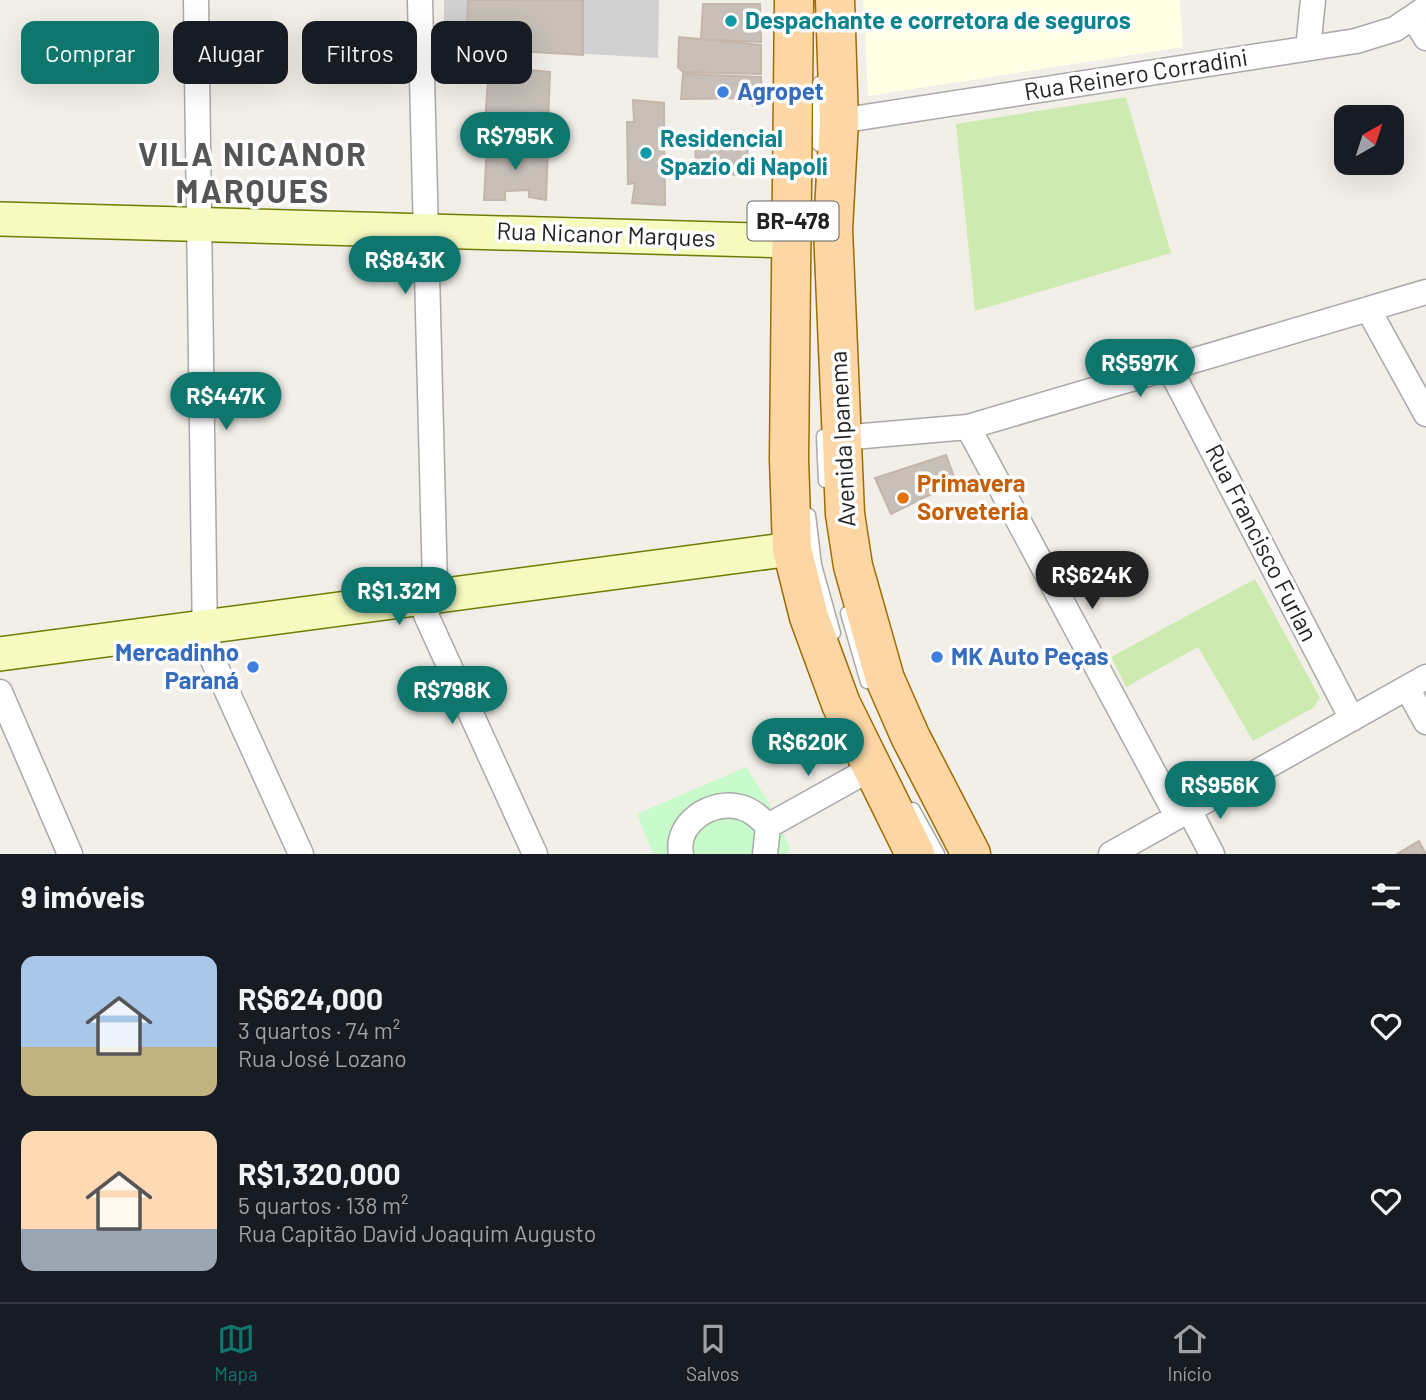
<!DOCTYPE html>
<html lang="pt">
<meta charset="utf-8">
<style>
body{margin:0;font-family:Barlow,sans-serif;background:#20242c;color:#f1f3f6;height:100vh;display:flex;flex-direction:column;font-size:26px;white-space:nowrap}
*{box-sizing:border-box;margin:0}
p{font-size:23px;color:#9ea1a6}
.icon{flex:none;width:38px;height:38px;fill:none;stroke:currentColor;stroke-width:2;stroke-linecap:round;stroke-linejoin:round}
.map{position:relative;height:854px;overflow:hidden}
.details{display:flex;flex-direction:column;background:#171b24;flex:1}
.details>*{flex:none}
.hud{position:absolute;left:21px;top:21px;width:700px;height:63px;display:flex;gap:14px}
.needle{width:46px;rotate:39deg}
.tools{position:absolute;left:1334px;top:105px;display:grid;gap:14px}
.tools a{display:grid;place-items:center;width:70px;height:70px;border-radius:14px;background:#171b24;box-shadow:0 7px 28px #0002;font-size:35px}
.price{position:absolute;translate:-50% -60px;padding:0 16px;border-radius:24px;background:#0f766e;color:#fff;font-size:23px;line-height:46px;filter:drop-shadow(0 2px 4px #0008)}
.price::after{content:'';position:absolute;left:50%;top:42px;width:21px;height:16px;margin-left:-10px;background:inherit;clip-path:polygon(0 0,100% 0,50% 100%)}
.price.current{background:#222;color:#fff}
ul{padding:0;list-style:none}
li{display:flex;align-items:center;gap:21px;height:175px;padding:0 21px}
li span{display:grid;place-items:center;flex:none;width:196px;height:140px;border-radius:14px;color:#555}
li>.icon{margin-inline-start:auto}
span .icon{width:84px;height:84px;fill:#fffc;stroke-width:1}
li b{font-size:30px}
h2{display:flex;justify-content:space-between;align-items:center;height:84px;padding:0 21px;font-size:30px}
.tag{padding:0 24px;border-radius:14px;background:#171b24;box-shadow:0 7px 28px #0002;font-size:24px;line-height:63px}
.tag.current{background:#0f766e;color:#fff}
.tab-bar{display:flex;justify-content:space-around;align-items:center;height:98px;border-top:2px solid #363941;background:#171b24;font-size:19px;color:#9ea1a6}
.tab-bar a{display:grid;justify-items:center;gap:4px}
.tab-bar .current{color:#0f766e}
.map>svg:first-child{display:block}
.education{fill:#ffffe5}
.religious{fill:#d0d0d0}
.grass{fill:#cdebb0}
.park{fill:#c8facc}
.building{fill:#c7bfb8;stroke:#c4b6ab;stroke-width:2}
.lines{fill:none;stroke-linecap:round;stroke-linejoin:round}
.service-casing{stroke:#a9a9a9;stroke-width:15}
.minor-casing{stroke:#a9a9a9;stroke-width:27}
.secondary-casing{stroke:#707d05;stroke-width:36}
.primary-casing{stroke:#a06b00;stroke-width:41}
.service{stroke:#fff;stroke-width:12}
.minor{stroke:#fff;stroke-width:24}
.secondary{stroke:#f7fabf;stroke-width:33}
.primary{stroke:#fcd6a4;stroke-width:38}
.culture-dot{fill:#0f9aa8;stroke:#fff;stroke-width:2.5}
.shop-dot{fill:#3f7fe0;stroke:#fff;stroke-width:2.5}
.food-dot{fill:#e8710a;stroke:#fff;stroke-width:2.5}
.labels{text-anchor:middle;stroke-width:7;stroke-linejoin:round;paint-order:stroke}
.shield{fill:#fff;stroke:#646464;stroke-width:2}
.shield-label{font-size:23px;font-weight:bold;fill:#222}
.culture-label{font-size:24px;font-weight:bold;fill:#0d838f;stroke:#fff;text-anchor:start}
.street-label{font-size:24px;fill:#222;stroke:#fff}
.shop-label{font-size:24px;font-weight:bold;fill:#366cbe;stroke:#fff;text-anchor:start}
.food-label{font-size:24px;font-weight:bold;fill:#c56008;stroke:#fff;text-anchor:start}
.district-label{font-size:32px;font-weight:bold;letter-spacing:2px;fill:#555;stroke:#fff}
</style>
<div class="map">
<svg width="1426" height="854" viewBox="0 0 1426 854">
<rect width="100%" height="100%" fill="#f2efe9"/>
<path class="education" d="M863,0H1180L1183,47L868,96Z"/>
<path class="religious" d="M444,0H659L658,58L444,46Z"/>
<path class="grass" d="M1126,97L1171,253L975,311L956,124Z
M1255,579L1320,698L1313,708L1253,741L1198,647L1126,687L1111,657Z"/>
<path class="park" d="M746,767L768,801L790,848L787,854H653L637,814Z"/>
<path class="building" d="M468,0H583V55L466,48Z
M703,4H760L761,42L701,39Z
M679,37L761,45V74L683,72L678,67Z
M489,67L514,69V75L529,76L530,70L550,72L548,123L531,120L530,113L506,114V124L485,123Z
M683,74L761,77L763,106H753L751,98L681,99Z
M633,100L664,103L665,205L632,203L635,183L628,184L627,122H634Z
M695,138L747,141L748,168L752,169L753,176L696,172Z
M487,144L513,146L512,152L527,153L528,147L548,149L546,200L529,197V190L505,191V200H484Z
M946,455L956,482L891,514L875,478Z
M1419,841L1426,854H1397Z"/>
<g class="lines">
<defs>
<path id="service" d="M819,83V145
M823,436L825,481
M809,515L815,565L834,633
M847,613L867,682
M913,809L938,854"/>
<path id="minor" d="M196,0L205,643L301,854
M420,0L435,586L426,615L535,854
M1414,18L1426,38
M1308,48L1313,0
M839,121L1356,41L1395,29L1426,8
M1368,309L1426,414
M1169,367L1352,719
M968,427L1177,816
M841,438L968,427L1426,292
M1407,688L1426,722
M0,692L70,854
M1189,810L1212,854
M768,826L870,769
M681,854C675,823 712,799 740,807C752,810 760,818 768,826L765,854
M1111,854L1426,677"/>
<path id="secondary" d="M0,219L793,241
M0,654L792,549"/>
<path id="primary" d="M794,0L789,459L792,549L809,617L841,704L915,854
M835,0L839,121L833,229L845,514L853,566L885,679L910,736L971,854"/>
</defs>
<use href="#service" class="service-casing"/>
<use href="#minor" class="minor-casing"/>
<use href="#secondary" class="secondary-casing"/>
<use href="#primary" class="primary-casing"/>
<use href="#service" class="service"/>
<use href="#minor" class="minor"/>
<use href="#secondary" class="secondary"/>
<use href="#primary" class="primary"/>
</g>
<g class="culture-dot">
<circle cx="731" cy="21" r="7"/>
<circle cx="646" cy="153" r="7"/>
</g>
<g class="shop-dot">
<circle cx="723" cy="92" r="7"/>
<circle cx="937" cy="657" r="7"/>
<circle cx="253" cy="667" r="7"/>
</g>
<circle class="food-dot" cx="903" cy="498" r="7"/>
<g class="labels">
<rect class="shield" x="747.5" y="201.5" width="91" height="39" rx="5"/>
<g class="shield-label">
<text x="793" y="229">BR-478</text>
</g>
<g class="culture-label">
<text x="745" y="29">Despachante e corretora de seguros</text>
<text x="660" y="147">Residencial<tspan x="660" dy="28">Spazio di Napoli</tspan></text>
</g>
<g class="street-label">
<text transform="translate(1136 75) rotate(-9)" y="8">Rua Reinero Corradini</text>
<text transform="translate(606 235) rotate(2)" y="8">Rua Nicanor Marques</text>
<text transform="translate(843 439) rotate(-93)" y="8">Avenida Ipanema</text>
<text transform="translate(1261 543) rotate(63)" y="8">Rua Francisco Furlan</text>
</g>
<g class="shop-label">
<text x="737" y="100">Agropet</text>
<text x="239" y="661" text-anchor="end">Mercadinho<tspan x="239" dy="28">Paraná</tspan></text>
<text x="951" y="665">MK Auto Peças</text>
</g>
<g class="food-label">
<text x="917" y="492">Primavera<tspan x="917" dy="28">Sorveteria</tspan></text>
</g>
<g class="district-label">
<text x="253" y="166">VILA NICANOR<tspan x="253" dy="37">MARQUES</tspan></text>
</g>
</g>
</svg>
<div class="tools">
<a><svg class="needle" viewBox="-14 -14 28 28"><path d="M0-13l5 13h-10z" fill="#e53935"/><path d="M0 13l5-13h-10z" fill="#9ea1a6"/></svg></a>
</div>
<b class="price" style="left:515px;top:172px">R$795K</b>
<b class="price" style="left:405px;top:296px">R$843K</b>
<b class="price" style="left:1140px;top:399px">R$597K</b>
<b class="price" style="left:226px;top:432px">R$447K</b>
<b class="price current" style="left:1092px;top:611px">R$624K</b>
<b class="price" style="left:399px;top:627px">R$1.32M</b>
<b class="price" style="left:452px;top:726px">R$798K</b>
<b class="price" style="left:808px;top:778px">R$620K</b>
<b class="price" style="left:1220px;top:821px">R$956K</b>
<div class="hud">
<a class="tag current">Comprar</a>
<a class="tag">Alugar</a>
<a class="tag">Filtros</a>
<a class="tag">Novo</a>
</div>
</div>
<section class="details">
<h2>9 imóveis<svg class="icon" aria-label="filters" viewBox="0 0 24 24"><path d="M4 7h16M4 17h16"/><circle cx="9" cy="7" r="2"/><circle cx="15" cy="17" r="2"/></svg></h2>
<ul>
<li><span style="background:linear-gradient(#a9c7e8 65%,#c2b280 0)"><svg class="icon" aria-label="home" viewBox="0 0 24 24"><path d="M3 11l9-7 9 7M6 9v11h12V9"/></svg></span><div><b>R$624,000</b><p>3 quartos · 74 m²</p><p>Rua José Lozano</p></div><svg class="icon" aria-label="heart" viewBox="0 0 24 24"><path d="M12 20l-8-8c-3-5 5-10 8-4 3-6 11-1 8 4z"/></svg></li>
<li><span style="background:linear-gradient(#ffd9b3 70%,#9aa5b1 0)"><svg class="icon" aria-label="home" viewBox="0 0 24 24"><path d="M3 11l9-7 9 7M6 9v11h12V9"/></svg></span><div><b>R$1,320,000</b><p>5 quartos · 138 m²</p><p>Rua Capitão David Joaquim Augusto</p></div><svg class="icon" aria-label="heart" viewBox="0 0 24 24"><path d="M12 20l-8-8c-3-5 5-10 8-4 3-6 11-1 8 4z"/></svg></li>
</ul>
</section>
<nav class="tab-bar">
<a class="current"><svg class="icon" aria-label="map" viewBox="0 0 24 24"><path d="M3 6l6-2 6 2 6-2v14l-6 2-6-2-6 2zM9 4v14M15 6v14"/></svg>Mapa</a>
<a><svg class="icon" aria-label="saved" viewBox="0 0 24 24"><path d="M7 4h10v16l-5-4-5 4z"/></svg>Salvos</a>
<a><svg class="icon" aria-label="home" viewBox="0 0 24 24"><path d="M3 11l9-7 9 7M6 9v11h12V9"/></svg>Início</a>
</nav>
